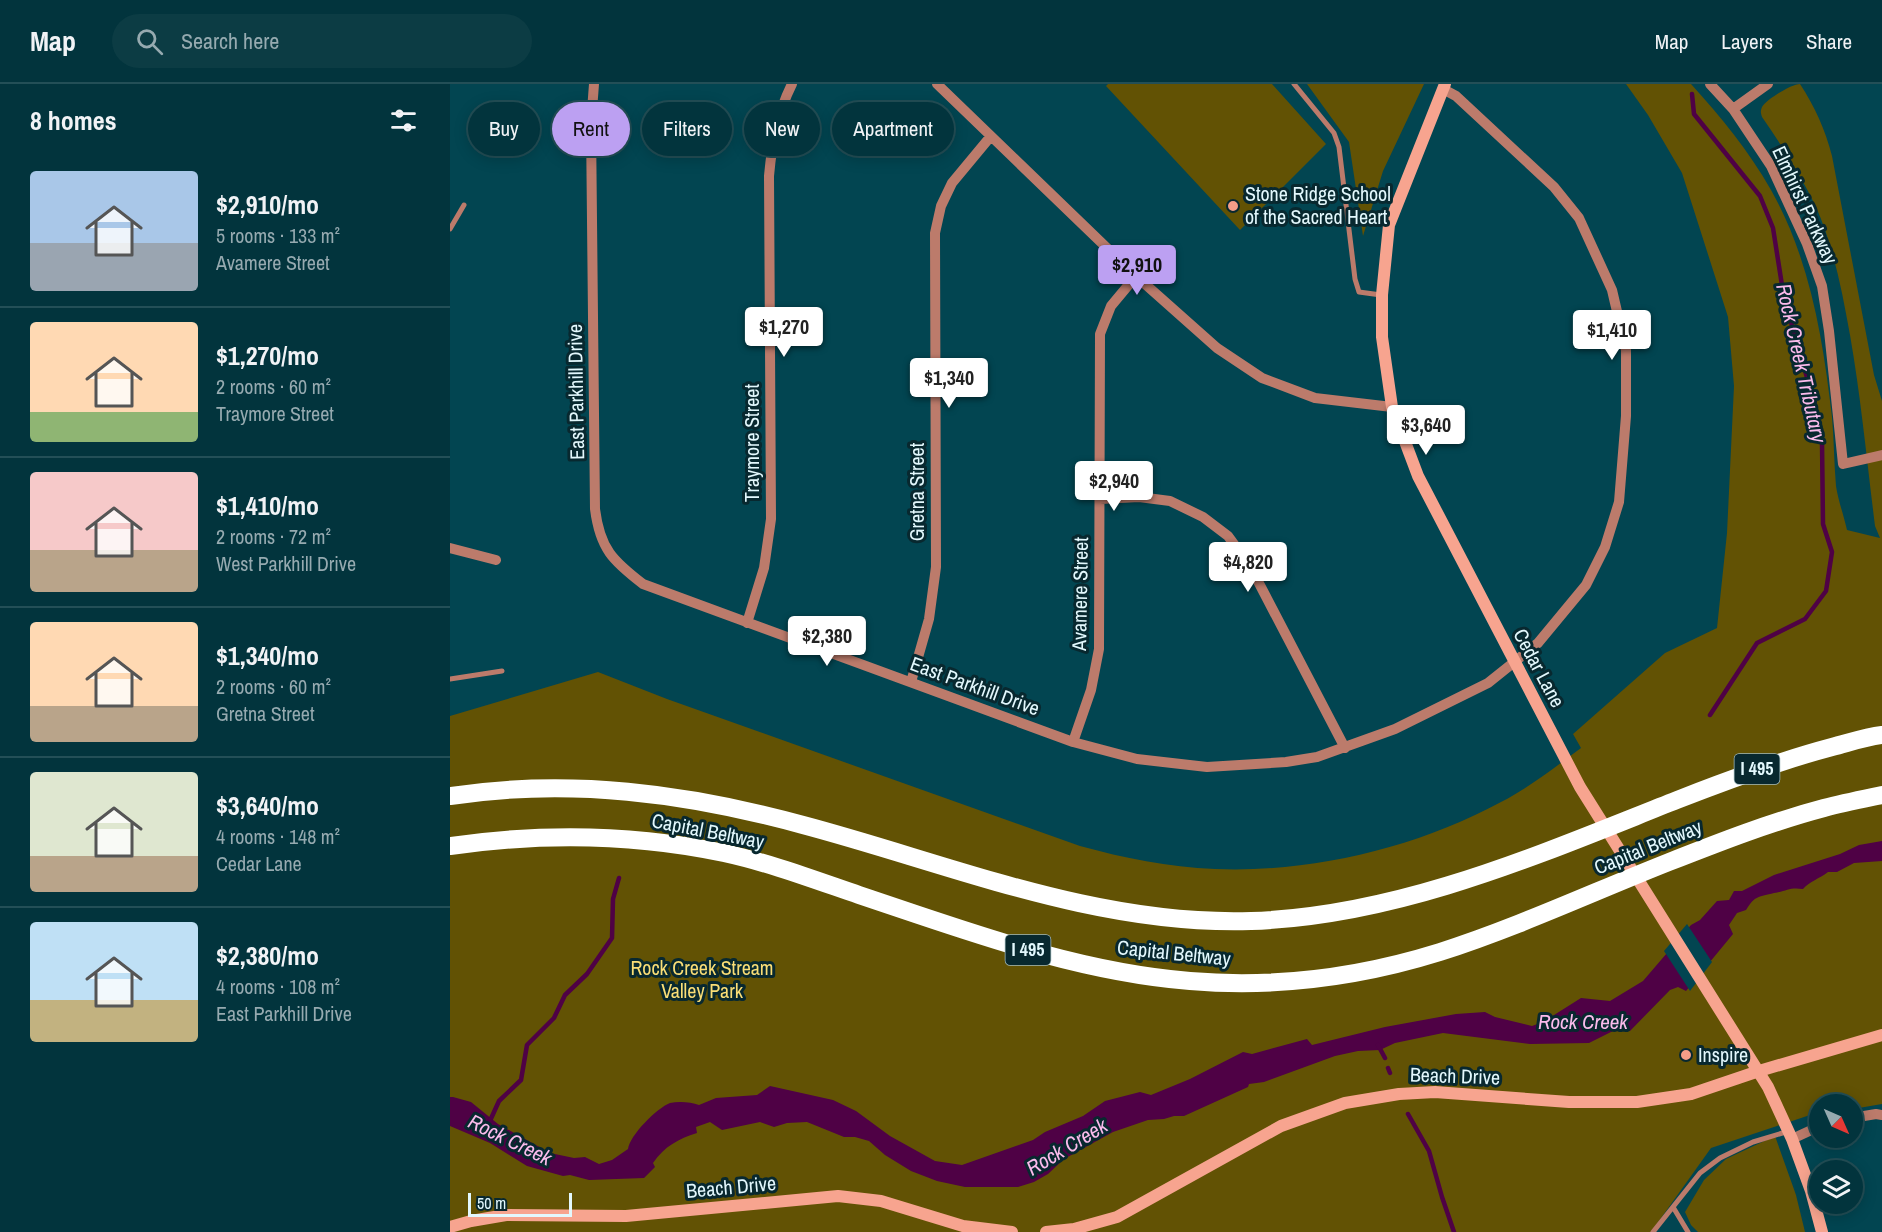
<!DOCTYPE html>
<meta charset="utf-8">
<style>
body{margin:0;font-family:"Archivo Narrow",sans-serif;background:#0c3c44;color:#f1f3f6;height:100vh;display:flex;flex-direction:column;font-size:22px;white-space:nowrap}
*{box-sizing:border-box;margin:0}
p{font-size:20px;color:#96aab0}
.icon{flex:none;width:33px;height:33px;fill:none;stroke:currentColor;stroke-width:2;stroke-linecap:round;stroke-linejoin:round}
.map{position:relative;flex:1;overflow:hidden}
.panel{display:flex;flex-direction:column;background:#02343d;width:450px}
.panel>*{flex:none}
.hud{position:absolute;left:18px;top:18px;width:570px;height:54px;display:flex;gap:12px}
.needle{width:39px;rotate:135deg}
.fabs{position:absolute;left:1359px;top:1010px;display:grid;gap:12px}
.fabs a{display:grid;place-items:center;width:54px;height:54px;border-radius:50%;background:#02343d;box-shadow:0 3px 15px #0003,0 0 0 2px #234f57;font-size:30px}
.scale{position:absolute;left:18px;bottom:15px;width:104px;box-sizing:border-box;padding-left:6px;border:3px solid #e3f8fd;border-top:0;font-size:16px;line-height:21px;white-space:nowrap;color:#e3f8fd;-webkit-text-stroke:4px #08282f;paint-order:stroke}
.price{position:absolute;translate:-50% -51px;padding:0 14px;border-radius:6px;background:#fff;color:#222;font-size:20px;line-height:39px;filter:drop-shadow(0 2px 3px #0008)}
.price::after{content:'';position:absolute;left:50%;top:36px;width:18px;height:14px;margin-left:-9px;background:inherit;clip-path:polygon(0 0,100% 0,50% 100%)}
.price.selected{background:#bca0f2;color:#111}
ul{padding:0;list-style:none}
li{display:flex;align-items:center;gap:18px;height:150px;padding:0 30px}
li+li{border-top:2px solid #234f57}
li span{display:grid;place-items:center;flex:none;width:168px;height:120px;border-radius:6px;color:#555}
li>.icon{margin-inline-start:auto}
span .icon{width:72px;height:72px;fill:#fffc;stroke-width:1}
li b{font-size:26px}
h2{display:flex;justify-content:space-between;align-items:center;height:72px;padding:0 30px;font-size:26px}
.pill{padding:0 21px;border-radius:27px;background:#02343d;box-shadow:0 3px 15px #0003,0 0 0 2px #234f57;font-size:21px;line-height:54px}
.pill.selected{background:#bca0f2;color:#111}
header{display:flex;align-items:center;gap:36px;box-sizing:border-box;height:84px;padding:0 30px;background:#02343d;border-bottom:2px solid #234f57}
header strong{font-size:28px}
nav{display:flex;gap:33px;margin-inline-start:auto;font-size:21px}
.search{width:420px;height:54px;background:#0c3c44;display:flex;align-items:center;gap:15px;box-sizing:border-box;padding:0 21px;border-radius:33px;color:#96aab0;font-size:22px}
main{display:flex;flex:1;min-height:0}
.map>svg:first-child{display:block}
.green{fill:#625204}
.water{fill:#4f0145}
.pier{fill:#024551}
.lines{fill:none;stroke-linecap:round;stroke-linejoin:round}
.stream{stroke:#4f0145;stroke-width:4.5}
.lane{stroke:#bc7b6b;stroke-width:5}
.street{stroke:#bc7b6b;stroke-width:10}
.secondary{stroke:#f7a48f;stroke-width:12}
.highway{stroke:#fff;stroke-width:18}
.poi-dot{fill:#f49e88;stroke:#08282f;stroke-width:2}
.labels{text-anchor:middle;stroke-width:6;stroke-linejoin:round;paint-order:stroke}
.shield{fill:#08282f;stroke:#a1babf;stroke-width:1.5}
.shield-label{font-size:18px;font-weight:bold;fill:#e3f8fd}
.poi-label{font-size:20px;fill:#e3f8fd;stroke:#08282f;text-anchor:start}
.street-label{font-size:20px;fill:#e3f8fd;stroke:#08282f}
.park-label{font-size:20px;fill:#fade76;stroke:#08282f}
.water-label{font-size:21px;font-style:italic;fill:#fbbbec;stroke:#08282f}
</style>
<header>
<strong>Map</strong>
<div class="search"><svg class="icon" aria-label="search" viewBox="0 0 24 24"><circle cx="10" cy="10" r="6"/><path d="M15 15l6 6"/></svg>Search here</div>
<nav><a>Map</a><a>Layers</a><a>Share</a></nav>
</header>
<main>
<section class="panel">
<h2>8 homes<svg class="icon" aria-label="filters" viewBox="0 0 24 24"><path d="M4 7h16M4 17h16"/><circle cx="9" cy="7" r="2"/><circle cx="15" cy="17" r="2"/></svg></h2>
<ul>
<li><span style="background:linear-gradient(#a9c7e8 60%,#9aa5b1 0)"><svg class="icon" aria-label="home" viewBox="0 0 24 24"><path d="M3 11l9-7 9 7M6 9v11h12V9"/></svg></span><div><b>$2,910/mo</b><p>5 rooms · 133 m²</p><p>Avamere Street</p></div></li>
<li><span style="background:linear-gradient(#ffd9b3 75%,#8fb573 0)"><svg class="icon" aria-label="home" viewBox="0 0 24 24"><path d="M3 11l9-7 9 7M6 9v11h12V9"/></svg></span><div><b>$1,270/mo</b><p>2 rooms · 60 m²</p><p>Traymore Street</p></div></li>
<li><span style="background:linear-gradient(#f6c9c9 65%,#b9a48a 0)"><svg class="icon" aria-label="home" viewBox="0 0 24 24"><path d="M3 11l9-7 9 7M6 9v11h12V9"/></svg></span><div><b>$1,410/mo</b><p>2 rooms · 72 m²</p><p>West Parkhill Drive</p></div></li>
<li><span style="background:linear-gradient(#ffd9b3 70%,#b9a48a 0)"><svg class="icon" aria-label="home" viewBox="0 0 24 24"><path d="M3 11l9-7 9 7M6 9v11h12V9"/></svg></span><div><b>$1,340/mo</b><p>2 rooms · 60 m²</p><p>Gretna Street</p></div></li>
<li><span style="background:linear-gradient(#dfe7d0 70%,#b9a48a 0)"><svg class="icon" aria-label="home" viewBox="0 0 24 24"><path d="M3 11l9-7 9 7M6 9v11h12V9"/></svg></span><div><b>$3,640/mo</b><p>4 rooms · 148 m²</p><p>Cedar Lane</p></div></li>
<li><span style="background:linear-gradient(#bfe0f5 65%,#c2b280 0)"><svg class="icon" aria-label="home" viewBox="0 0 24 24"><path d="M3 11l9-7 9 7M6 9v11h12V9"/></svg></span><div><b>$2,380/mo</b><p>4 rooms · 108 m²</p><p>East Parkhill Drive</p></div></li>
</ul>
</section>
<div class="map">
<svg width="1432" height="1148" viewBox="0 0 1432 1148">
<rect width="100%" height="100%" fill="#024551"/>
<path class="green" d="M658,0H822L876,60L790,146L656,2Z
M857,0H974L933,87L913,152L899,58Z
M1176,0H1241C1271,33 1299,67 1321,106C1360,175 1373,255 1382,333C1384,356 1384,379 1386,402C1388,416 1394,432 1397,446L1430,454L1425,442C1417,378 1411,314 1400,251C1392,207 1384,164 1366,123C1351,91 1332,62 1312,33C1311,29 1310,28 1312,23C1316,16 1341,0 1350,0C1365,23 1375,45 1382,72L1424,291L1432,317V1020L1403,1025L1402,1020H1370L1369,1028L1261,1064L1201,1148H0V632L148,588L217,615L630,762C674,774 718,783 765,785C861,789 966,764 1051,718C1080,703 1105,683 1131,664L1123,650L1215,569L1267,544L1277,449L1284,302L1278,233L1232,89L1198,31Z
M1325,1052L1346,1111L1355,1148H1248L1241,1141L1235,1128L1254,1096L1276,1075Z"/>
<path class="water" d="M1432,757V777L1404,779L1387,788H1378C1369,795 1360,797 1353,805C1339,803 1337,807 1324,809C1309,813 1305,811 1296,826L1287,829L1279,841L1283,850L1236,907L1228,903L1220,906L1180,947L1172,946L1163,947L1139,959L1080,960L993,949L945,959L930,966L908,967L885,972L814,998L799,1000L798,1003L734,1032H724L714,1035L698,1036L663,1048L614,1075L598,1090L584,1098L568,1103H515L487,1097L461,1087L435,1071L419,1057L405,1053H394L357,1038L337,1039L324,1043L310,1038L272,1046L260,1038L246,1043L247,1049C228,1055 215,1062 203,1079L205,1083L194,1094L139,1096L120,1091L113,1092L77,1082L40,1059L0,1042V1013H3L21,1018L48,1040L100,1069L124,1074L135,1073L149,1080L162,1076L178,1065C180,1051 207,1024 220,1019C229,1017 241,1018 249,1021L266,1014L307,1011L320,1002L383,1016L406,1027L440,1052L485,1077L512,1081L583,1056L595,1048L633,1032L655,1017L690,1008L701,1011L740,995L793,968L802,970L857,955L862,961L935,943L1006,930L1035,928L1045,933L1082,942L1093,938L1131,914L1160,917L1193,897L1241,841L1250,836L1267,817L1279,816L1284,807H1292L1324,791L1390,770L1409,761Z"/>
<path class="pier" d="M1237,840L1262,878L1240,907L1214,867Z"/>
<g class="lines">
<path class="stream" d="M1242,10L1244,30L1310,112L1323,144L1334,214L1364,318L1372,358L1373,440L1382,468L1376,507L1355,535L1307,559L1260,631
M928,961L935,974
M938,984L940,989
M958,1030L979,1067L992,1113L1004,1148
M39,1039L49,1017L71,996L77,961L104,934L115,911L137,890L162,854L163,815L169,794"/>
<path class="lane" d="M844,0L884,49L889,63L905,195L909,208L931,211
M0,145L14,121
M0,595L52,587
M1223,1123L1238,1148
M1203,1148L1250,1089L1270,1074L1303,1058L1339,1047"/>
<path class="street" d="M144,0L141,40L145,425C150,465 163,477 193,500L623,658L687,675L757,683L836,678L867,673L945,645L1038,599L1088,559L1136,501L1155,463L1169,418L1176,332V266L1162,206L1129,134L1104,103L1006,12L993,5
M487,0L686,192L767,264L812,294L865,314L942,323
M1260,0L1283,25L1321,82L1357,160L1372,202L1379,247L1393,380L1432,371
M1283,25L1318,0
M650,415L689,413L720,417L753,433L778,452L800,482L895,664
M0,464L46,476
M297,539L314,484L321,435L319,92C322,59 327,30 342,0
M461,598L479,535L486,483L485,149L491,122L502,99L541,52
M623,658L641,606L649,565L650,250L661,222L686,192
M1402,1034L1426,1030L1432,1031
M1342,1055L1370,1042"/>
<path class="secondary" d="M995,0L939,141L932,211V253L942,323L968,392L1130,703L1318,1003L1342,1055L1361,1107L1372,1148
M0,1143L21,1137L56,1131L176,1132L388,1112L431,1117L513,1142L562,1148
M596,1148L624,1145L667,1133L831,1042L895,1019L949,1010L985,1008L1119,1018H1187L1241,1010L1309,987L1432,951"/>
<path class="highway" d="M0,712C120,694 236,709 353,741C500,780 645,842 801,837C950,832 1090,770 1227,716C1278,696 1329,677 1382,663C1398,659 1415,653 1432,651
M0,762C91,749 184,750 274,769C320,779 365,796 409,811C517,847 626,888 740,897C824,904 910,893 990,868C1068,843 1143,808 1219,778C1270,758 1321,738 1374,724C1393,719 1413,715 1432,711"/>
</g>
<g class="poi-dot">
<circle cx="783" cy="122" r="6"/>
<circle cx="1236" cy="971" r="6"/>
</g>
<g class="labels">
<g class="shield">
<rect x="1284.5" y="670" width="45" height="30" rx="4.5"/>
<rect x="555.5" y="851" width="45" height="30" rx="4.5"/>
</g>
<g class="shield-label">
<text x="1307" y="691">I 495</text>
<text x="578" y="872">I 495</text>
</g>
<g class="poi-label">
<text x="795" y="117">Stone Ridge School<tspan x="795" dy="23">of the Sacred Heart</tspan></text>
<text x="1248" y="978">Inspire</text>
</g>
<g class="street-label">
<text transform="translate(1355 121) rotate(65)" y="7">Elmhirst Parkway</text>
<text transform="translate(126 308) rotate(-91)" y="7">East Parkhill Drive</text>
<text transform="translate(302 359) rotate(-90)" y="7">Traymore Street</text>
<text transform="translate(467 408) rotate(-90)" y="7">Gretna Street</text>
<text transform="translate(630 510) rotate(-89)" y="7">Avamere Street</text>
<text transform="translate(1089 584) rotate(62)" y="7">Cedar Lane</text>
<text transform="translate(525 602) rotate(20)" y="7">East Parkhill Drive</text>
<text transform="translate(258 747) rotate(11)" y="7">Capital Beltway</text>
<text transform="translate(1198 763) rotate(-22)" y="7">Capital Beltway</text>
<text transform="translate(724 869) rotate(6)" y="7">Capital Beltway</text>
<text transform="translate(1005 992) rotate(2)" y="7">Beach Drive</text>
<text transform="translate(281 1103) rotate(-5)" y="7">Beach Drive</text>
</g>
<g class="park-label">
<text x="252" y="891">Rock Creek Stream<tspan x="252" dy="23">Valley Park</tspan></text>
</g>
<g class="water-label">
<text transform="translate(1351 279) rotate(77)" y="7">Rock Creek Tributary</text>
<text x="1133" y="945">Rock Creek</text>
<text transform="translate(60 1056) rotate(26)" y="7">Rock Creek</text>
<text transform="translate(617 1063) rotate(-31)" y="7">Rock Creek</text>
</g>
</g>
</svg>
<div class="fabs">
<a><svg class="needle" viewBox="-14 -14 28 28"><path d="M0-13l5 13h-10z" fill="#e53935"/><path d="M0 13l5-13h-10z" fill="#96aab0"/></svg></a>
<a><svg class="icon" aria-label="layers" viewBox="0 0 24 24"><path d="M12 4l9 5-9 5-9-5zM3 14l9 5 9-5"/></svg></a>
</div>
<div class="scale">50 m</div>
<b class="price selected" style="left:687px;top:212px">$2,910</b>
<b class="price" style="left:334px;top:274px">$1,270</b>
<b class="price" style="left:1162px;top:277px">$1,410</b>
<b class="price" style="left:499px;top:325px">$1,340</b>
<b class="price" style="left:976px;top:372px">$3,640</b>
<b class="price" style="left:664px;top:428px">$2,940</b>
<b class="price" style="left:798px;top:509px">$4,820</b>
<b class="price" style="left:377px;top:583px">$2,380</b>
<div class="hud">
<a class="pill">Buy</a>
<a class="pill selected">Rent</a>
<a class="pill">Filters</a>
<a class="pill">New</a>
<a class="pill">Apartment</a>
</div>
</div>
</main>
